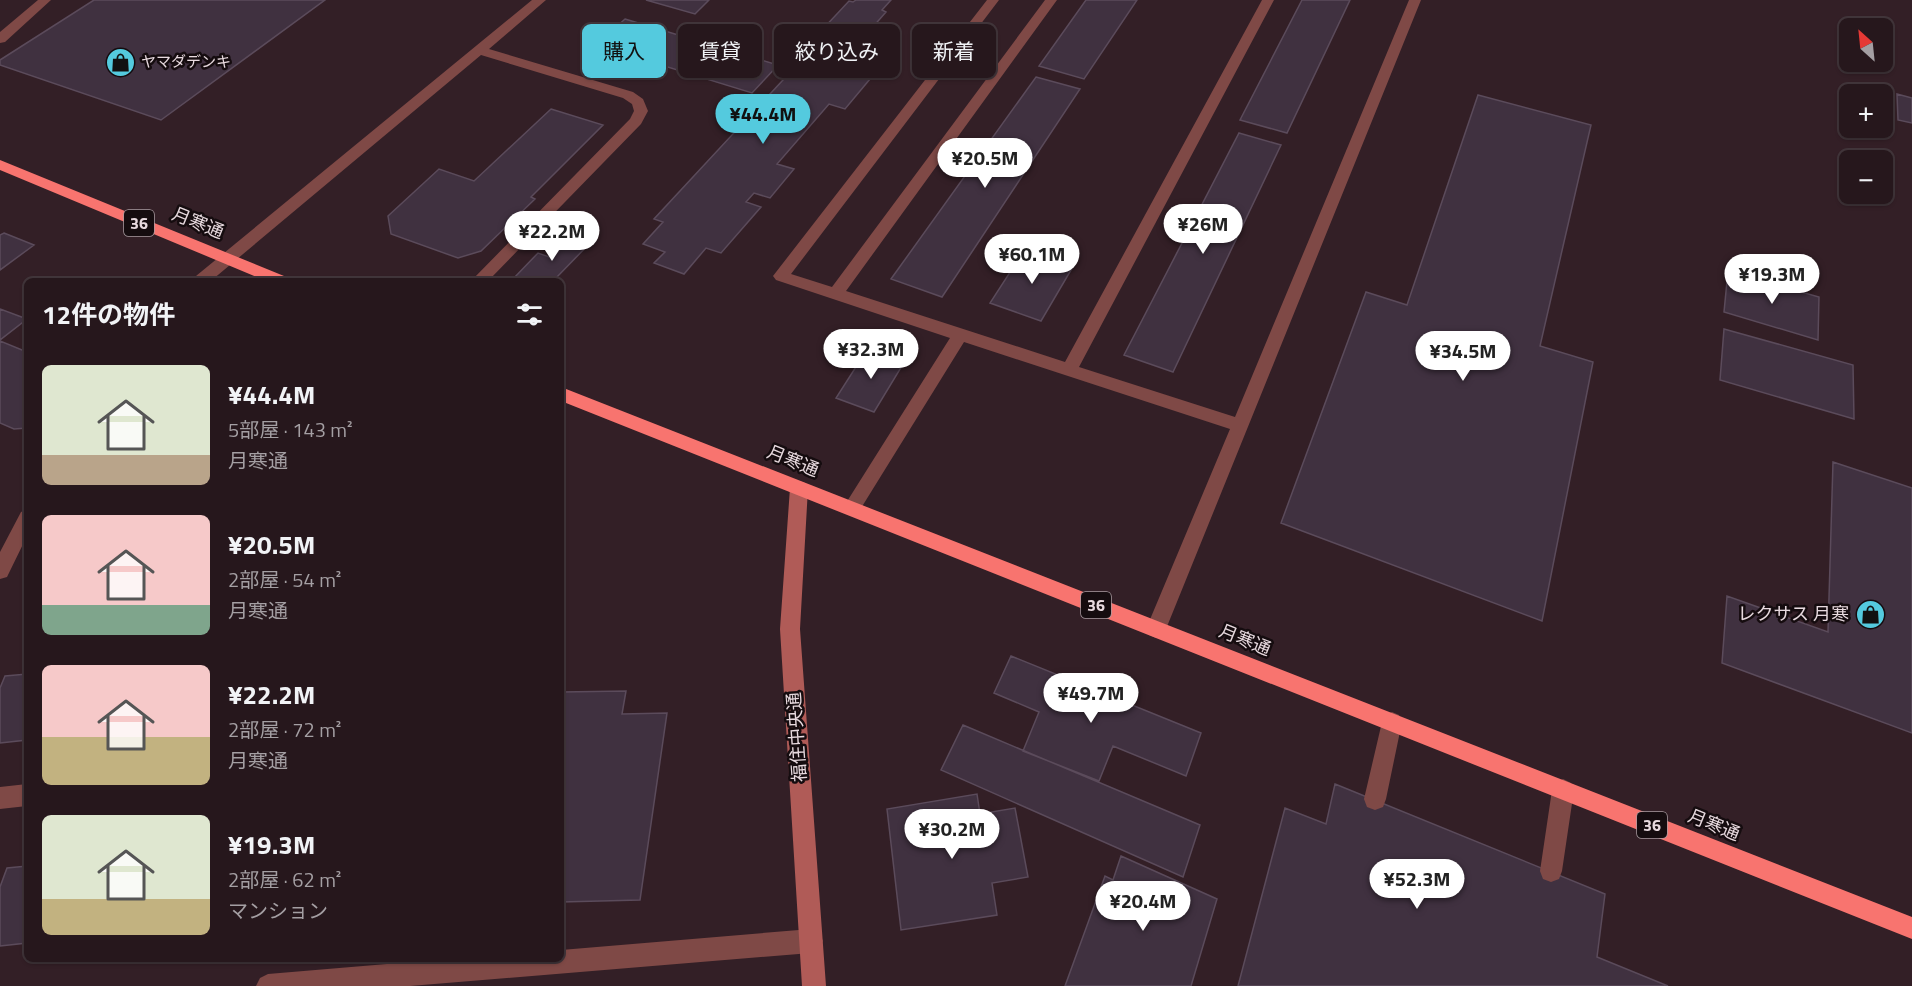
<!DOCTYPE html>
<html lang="ja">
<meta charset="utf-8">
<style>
body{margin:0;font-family:"Titillium Web","Noto Sans JP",sans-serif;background:#2e2025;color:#f1f3f6;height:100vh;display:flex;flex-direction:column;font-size:22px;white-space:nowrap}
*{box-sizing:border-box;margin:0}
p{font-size:20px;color:#a49fa3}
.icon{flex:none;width:33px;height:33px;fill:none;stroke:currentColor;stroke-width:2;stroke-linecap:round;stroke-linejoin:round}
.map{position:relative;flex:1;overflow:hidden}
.side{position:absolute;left:24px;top:278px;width:540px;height:684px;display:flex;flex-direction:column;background:#26171c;border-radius:9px;box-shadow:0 2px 4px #0004,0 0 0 2px #42363b}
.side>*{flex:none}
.top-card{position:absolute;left:582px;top:24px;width:570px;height:54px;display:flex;gap:12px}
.needle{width:39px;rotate:333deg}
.controls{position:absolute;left:1839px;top:18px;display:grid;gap:12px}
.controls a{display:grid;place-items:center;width:54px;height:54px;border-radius:9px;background:#26171c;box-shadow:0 2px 4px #0004,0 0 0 2px #42363b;font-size:30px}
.price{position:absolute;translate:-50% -51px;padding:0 14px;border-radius:21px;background:#fff;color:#222;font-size:20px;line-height:39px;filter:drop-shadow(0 2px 3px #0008)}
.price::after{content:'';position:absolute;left:50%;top:36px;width:18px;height:14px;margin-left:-9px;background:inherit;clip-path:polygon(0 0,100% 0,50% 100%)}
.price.current{background:#54cade;color:#111}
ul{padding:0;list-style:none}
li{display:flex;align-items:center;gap:18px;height:150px;padding:0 18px}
li span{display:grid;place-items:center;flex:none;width:168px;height:120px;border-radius:9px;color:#555}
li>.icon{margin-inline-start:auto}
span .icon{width:72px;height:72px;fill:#fffc;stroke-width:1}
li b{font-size:26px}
h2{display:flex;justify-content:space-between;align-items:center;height:72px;padding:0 18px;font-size:26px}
.tag{padding:0 21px;border-radius:9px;background:#26171c;box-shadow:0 2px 4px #0004,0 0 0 2px #42363b;font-size:21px;line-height:54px}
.tag.current{background:#54cade;color:#111}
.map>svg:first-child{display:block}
.building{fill:#403140;stroke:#5b4b5b;stroke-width:1.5}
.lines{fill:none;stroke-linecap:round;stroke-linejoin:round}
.lane{fill:#7f4946;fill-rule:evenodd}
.street{fill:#7f4946;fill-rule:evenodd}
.secondary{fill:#b05b57;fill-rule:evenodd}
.highway{fill:#f8746f;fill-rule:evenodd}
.labels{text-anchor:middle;stroke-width:5;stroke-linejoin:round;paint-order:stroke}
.far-poi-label{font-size:15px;fill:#e8dadf;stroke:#150c0f;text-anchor:start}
.shield{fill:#150c0f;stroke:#a99ca1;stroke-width:1.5}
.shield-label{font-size:16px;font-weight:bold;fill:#e8dadf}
.street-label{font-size:18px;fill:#e8dadf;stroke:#150c0f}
.poi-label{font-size:18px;fill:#e8dadf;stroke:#150c0f;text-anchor:end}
</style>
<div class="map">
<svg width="1912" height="986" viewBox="0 0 1912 986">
<rect width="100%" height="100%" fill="#331f26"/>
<path class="building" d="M94,0H325L161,120L0,65V60Z
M646,0H709L695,14Z
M856,0H891L882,10L886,12L850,53L829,47L823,54L842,59L838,64L859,70L856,74L870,79L845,109L829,104L777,164L794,169L770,198L754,193L746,202L761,207L721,253L706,248L684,274L654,263L665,252L643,244L663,222L654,219L809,52L804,50L807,46L849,1L853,2Z
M1086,0H1137L1084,79L1039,66Z
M1302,0H1350L1287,133L1240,120Z
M625,19L778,65L752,93L596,45Z
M1036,77L1080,89L942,297L891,279Z
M1897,94L1912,98V123L1898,120Z
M1478,95L1591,125L1540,346L1593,362L1542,621L1281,523L1366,292L1407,305Z
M551,109L603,125L531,197L535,199L481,251L458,258L391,234L388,216L439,169L474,181Z
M1239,133L1281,145L1173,372L1124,355Z
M4,233L34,245L0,270V235Z
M572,237L590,243L554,280H512L538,253L552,258Z
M1025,249L1074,265L1041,321L990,303Z
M1728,271L1819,297L1818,340L1724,312Z
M0,309L27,319L0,340Z
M1724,329L1853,365L1854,419L1720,380Z
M0,341L27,352V428L14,429L0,423Z
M868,348L905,361L874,412L836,398Z
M1833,462L1912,488V733L1722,663L1727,596L1828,632Z
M1011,656L1201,733L1186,776L1113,746L1099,781L1023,751L1039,712L994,693Z
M27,674V740L0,743V688L5,676Z
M626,691L622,714L667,713L640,900L561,902V692Z
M963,725L1200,825L1183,877L941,770Z
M1335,784L1605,894L1597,957L1668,986H1238L1285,808L1326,824Z
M977,794L980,814L1015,808L1028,877L992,883L997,915L901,930L887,809Z
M1121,856L1217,899L1191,986H1065L1105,876L1113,880Z
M27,866V943L0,946V887L7,868Z"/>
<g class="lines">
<path class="lane" d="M38,0H51L5,42L0,43V32Z
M987,0H999L791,274L832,287L1045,0H1057L846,291L1065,362L1262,0H1274L1079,367L1235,417L1409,0H1421L1166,629L1163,635L1156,638L1149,635L1146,629L1230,429L964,342L858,513L852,516L846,513L843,508L846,503L950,338L776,280L773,276Z
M1392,712L1399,715L1402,722L1386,799L1383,807L1375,810L1367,807L1364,799L1382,722L1385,715Z
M1563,779L1571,783L1574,790L1562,871L1559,879L1551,882L1543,879L1540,871L1552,790L1555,783Z
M27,784V806L0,809V787Z
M811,929L819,933L823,941L819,949L811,953L410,986H256L260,978L268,974L458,958H561V950Z"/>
<path class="street" d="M532,0H546L489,49L633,92L643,99L648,111L641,124L489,280H472L630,119L634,111L632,104L623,98L481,55L212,280H195L196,276Z
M27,509V536L7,577L0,579V552L21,512Z"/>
<path class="secondary" d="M799,481L805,483L808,488L800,629L826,986H802L780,629L790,488L793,483Z"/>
<path class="highway" d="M0,160L284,276L286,280H264L0,170Z
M561,387L1912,917V939L561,401Z"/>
</g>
<defs>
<symbol id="shop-disc" viewBox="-11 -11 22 22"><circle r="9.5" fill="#54cade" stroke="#150c0f"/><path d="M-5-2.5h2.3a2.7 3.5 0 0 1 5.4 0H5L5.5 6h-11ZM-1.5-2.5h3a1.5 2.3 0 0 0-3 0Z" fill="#111"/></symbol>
</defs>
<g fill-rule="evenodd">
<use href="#shop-disc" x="104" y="46" width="33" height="33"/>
<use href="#shop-disc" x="1854" y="598" width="33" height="33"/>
</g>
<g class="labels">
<g class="far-poi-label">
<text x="141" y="67">ヤマダデンキ</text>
</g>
<g class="shield">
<rect x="124" y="210" width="30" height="26" rx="4.5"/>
<rect x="1081" y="592" width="30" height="26" rx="4.5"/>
<rect x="1637" y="812" width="30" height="26" rx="4.5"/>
</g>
<g class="shield-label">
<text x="139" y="229">36</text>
<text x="1096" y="611">36</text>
<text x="1652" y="831">36</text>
</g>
<g class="street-label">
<text transform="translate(198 223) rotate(22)" y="6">月寒通</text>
<text transform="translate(793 461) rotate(22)" y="6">月寒通</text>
<text transform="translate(1245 640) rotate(22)" y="6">月寒通</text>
<text transform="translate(797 737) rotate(-94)" y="6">福住中央通</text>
<text transform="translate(1714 825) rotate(22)" y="6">月寒通</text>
</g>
<g class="poi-label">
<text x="1849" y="620">レクサス 月寒</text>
</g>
</g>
</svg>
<div class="controls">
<a><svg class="needle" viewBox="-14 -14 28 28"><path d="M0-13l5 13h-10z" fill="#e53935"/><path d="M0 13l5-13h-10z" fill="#a49fa3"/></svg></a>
<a>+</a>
<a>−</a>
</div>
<b class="price current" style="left:763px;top:145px">¥44.4M</b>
<b class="price" style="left:985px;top:189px">¥20.5M</b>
<b class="price" style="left:1203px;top:255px">¥26M</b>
<b class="price" style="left:552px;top:262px">¥22.2M</b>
<b class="price" style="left:1032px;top:285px">¥60.1M</b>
<b class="price" style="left:1772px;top:305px">¥19.3M</b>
<b class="price" style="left:871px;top:380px">¥32.3M</b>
<b class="price" style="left:1463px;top:382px">¥34.5M</b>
<b class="price" style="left:1091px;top:724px">¥49.7M</b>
<b class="price" style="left:952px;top:860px">¥30.2M</b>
<b class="price" style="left:1417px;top:910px">¥52.3M</b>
<b class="price" style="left:1143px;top:932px">¥20.4M</b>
<div class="top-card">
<a class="tag current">購入</a>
<a class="tag">賃貸</a>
<a class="tag">絞り込み</a>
<a class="tag">新着</a>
</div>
<section class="side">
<h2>12件の物件<svg class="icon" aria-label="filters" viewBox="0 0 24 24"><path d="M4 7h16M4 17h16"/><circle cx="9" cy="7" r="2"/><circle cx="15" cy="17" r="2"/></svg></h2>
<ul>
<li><span style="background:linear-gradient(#dfe7d0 75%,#b9a48a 0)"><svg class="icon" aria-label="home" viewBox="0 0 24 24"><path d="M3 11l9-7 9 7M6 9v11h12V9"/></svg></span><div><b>¥44.4M</b><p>5部屋 · 143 m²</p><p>月寒通</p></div></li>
<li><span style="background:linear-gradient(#f6c9c9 75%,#7fa58c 0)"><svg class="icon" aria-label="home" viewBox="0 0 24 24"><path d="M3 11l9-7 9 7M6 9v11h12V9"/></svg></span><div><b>¥20.5M</b><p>2部屋 · 54 m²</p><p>月寒通</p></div></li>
<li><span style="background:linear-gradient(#f6c9c9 60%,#c2b280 0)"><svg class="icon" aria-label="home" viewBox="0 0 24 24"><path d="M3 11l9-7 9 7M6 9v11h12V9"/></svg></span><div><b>¥22.2M</b><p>2部屋 · 72 m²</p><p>月寒通</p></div></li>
<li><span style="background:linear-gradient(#dfe7d0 70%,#c2b280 0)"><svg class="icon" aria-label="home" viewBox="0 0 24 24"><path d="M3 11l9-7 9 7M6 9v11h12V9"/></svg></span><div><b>¥19.3M</b><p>2部屋 · 62 m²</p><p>マンション</p></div></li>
</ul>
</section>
</div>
